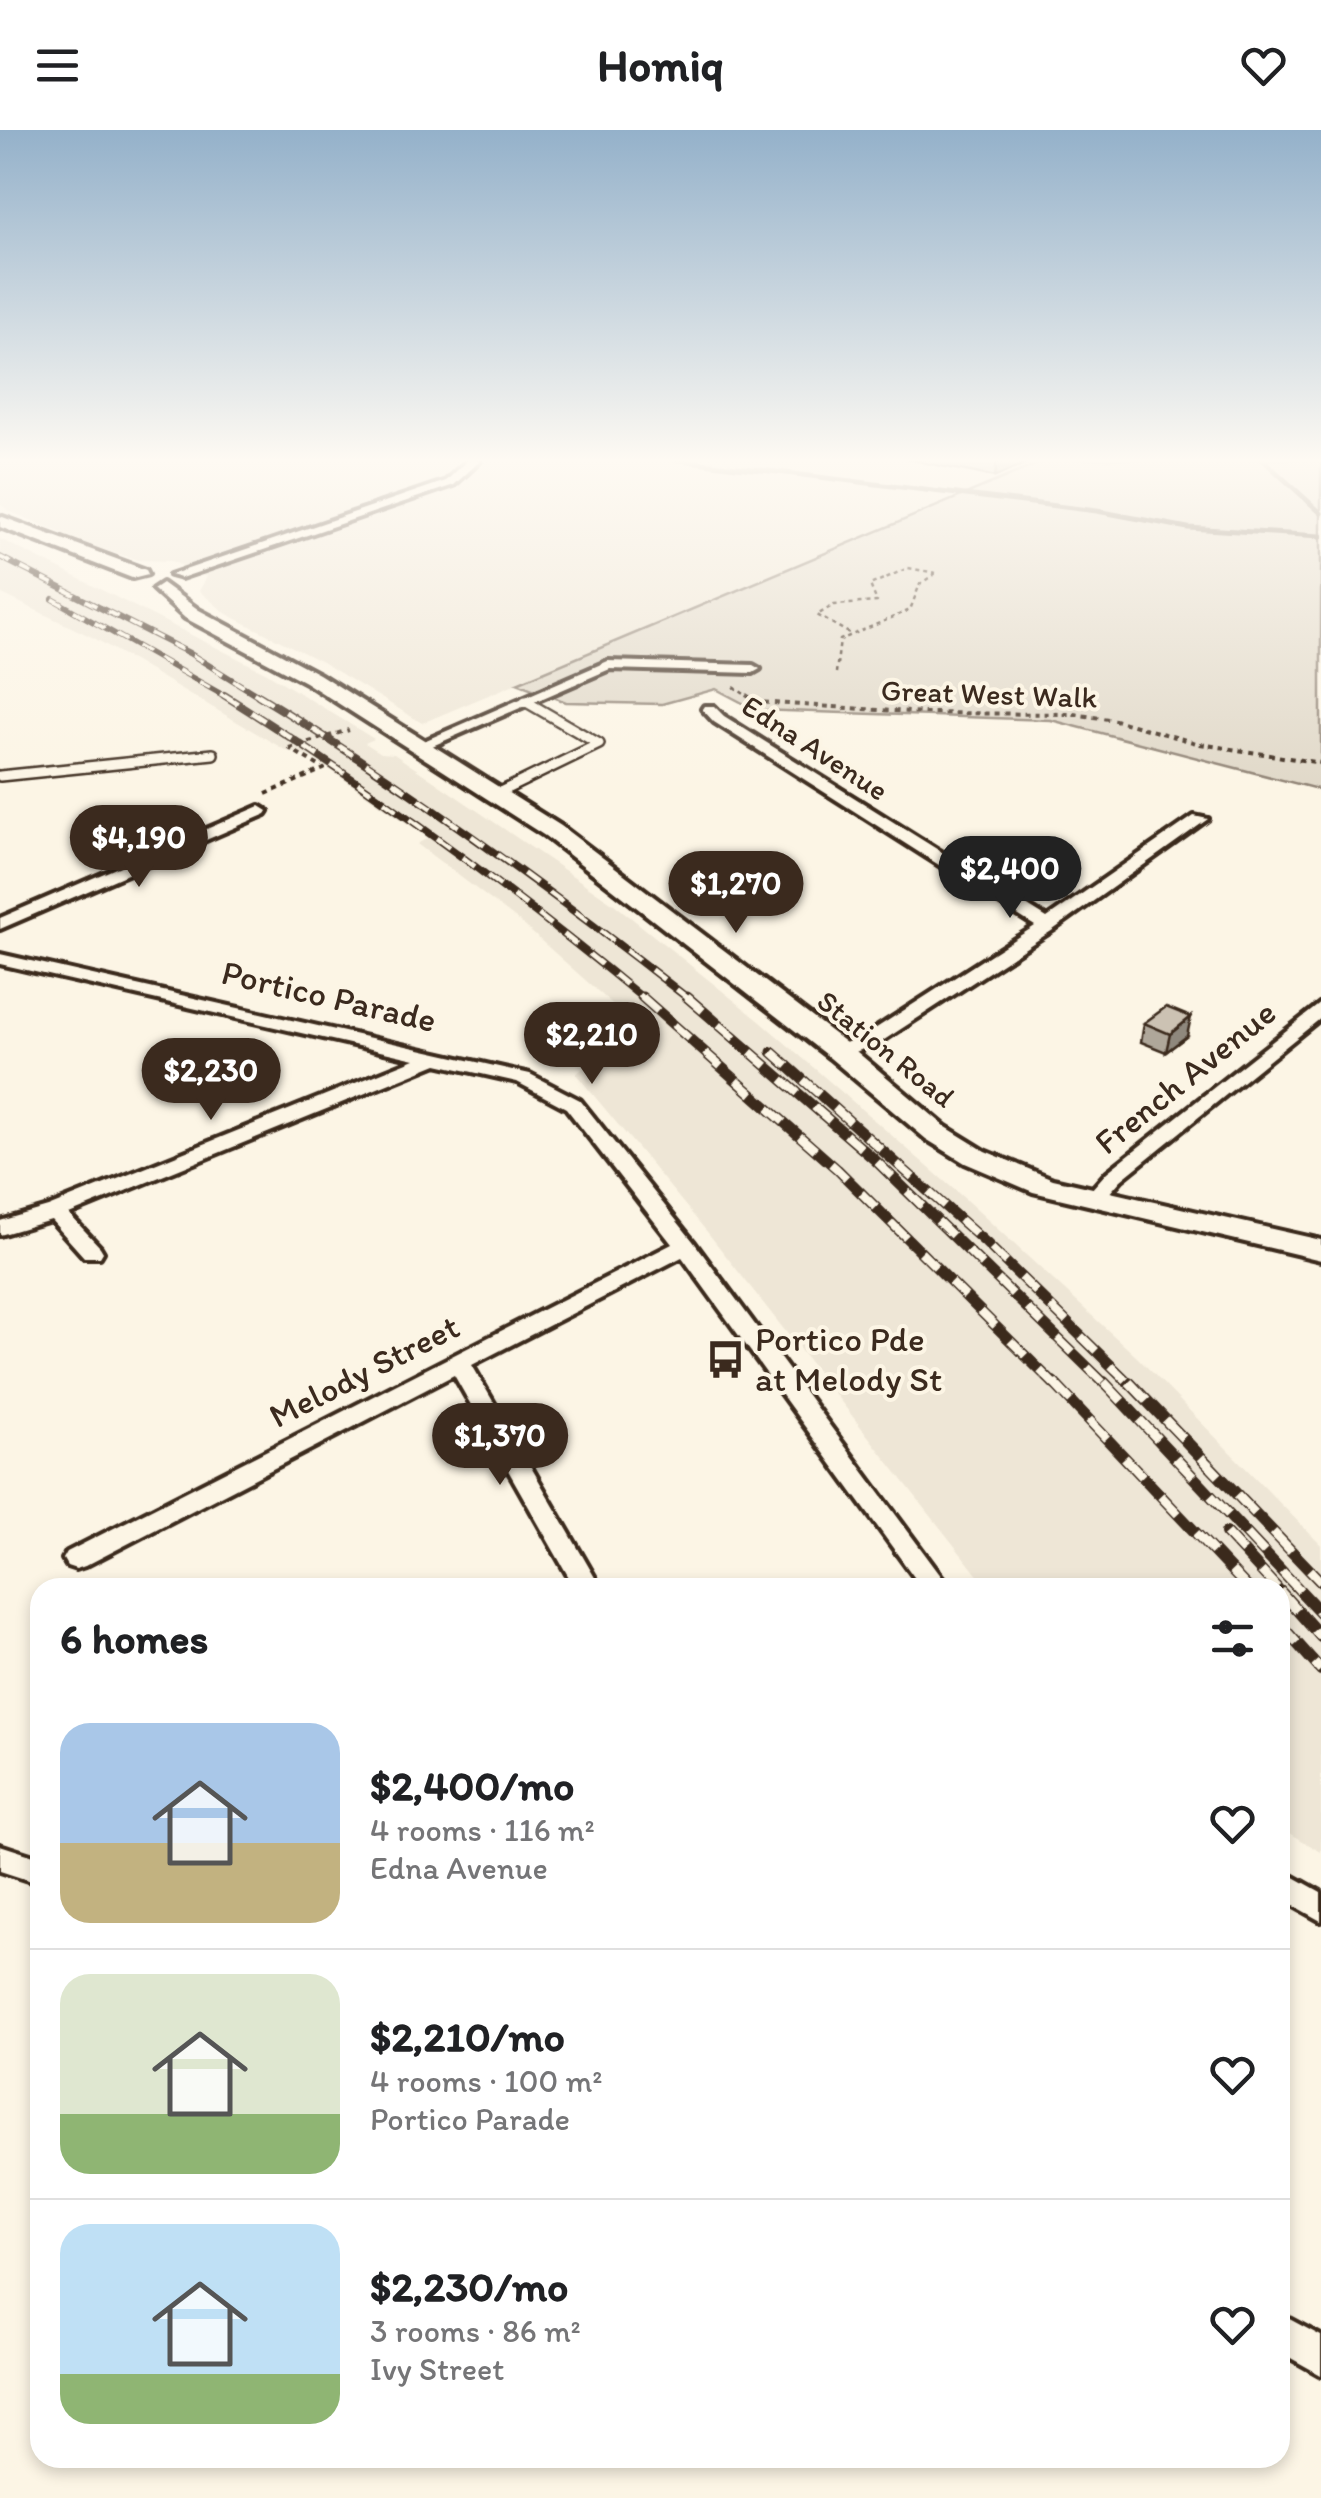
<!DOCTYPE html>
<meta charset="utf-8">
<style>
body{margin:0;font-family:Itim,sans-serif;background:#f6f6f6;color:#202124;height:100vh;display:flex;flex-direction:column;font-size:38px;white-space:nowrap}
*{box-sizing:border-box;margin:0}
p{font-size:32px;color:#757577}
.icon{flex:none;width:55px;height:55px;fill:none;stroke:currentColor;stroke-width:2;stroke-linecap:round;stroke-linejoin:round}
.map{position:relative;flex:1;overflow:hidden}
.side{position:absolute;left:30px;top:1448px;width:1260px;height:890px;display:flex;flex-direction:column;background:#fff;border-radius:30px;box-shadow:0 5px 15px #0003}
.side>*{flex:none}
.price{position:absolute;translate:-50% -85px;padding:0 22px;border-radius:35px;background:#3b2a1e;color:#fff;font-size:32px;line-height:65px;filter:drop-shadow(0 2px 5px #0008)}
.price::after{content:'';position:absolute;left:50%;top:60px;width:30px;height:22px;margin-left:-15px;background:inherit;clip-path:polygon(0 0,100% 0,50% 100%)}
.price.selected{background:#222;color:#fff}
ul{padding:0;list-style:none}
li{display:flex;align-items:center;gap:30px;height:250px;padding:0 30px}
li+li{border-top:2px solid #e0e0e0}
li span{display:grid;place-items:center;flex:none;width:280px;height:200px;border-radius:30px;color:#555}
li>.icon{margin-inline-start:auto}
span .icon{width:120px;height:120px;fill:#fffc;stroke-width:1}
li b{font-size:42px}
h2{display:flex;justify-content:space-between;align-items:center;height:120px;padding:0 30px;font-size:42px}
header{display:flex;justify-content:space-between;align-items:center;height:130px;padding:0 30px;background:#fff;font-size:45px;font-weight:700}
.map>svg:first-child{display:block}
.built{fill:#eee6d6}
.green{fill:#e0d8c8;stroke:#8e8173;stroke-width:2.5}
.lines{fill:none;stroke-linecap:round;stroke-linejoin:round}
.stream{stroke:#85796b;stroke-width:5}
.lane-casing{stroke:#3b2a1e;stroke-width:14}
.street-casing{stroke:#3b2a1e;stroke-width:8}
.secondary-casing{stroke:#3b2a1e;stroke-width:8}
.path-far1{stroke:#3b2a1e;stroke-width:2.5;stroke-dasharray:4 4;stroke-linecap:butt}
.path{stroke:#3b2a1e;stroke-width:4;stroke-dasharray:5 5;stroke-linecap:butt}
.lane{stroke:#fcf5e5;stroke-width:9}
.street{fill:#fcf5e5;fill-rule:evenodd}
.secondary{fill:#fcf5e5;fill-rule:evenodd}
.rail-far3-casing{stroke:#3b2a1e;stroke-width:6}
.rail-far2-casing{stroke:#3b2a1e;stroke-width:8}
.rail-far1-casing{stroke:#3b2a1e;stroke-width:11}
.rail-casing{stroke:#3b2a1e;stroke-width:12}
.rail-far3{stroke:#fcf5e5;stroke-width:4;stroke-dasharray:12;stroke-linecap:butt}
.rail-far2{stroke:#fcf5e5;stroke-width:5;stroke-dasharray:16;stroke-linecap:butt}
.rail-far1{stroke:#fcf5e5;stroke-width:8;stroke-dasharray:21;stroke-linecap:butt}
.rail{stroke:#fcf5e5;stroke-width:9;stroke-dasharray:26;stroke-linecap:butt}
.path-bridge{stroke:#3b2a1e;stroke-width:4;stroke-dasharray:5 5;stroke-linecap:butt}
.wall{fill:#afa79a;stroke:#3b2a1e;stroke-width:2.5}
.shaded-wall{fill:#8f887d;stroke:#3b2a1e;stroke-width:2.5}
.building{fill:#ccc2b3;stroke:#3b2a1e;stroke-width:2.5}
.labels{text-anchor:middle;stroke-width:8;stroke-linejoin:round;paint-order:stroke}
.far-street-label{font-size:30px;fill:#3b2a1e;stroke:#fcf5e5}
.street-label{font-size:35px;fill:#3b2a1e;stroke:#fcf5e5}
.poi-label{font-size:35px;fill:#3b2a1e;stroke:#fcf5e5;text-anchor:start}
</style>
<header><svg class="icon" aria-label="menu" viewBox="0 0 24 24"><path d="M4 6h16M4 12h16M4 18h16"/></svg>Homiq<svg class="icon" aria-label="heart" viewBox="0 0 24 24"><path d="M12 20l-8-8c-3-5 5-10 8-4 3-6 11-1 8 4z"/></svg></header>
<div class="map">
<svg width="1321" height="2368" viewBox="0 0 1321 2368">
<rect width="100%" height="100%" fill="#fcf5e5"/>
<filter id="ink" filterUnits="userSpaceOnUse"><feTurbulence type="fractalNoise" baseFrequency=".01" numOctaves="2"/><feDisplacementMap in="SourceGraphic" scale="20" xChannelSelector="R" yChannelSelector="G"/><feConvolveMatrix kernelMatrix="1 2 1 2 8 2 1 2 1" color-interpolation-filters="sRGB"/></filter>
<g filter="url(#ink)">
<path class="built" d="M0,329H1049L422,593L322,532L227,484L199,461L207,447L171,431L138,430L97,418L9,381L0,374Z
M0,409L267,543L374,609L365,613L381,623L394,624L614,774L761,892L965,1069L1138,1228L1321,1415V1722L1280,1697V1458L987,1457L708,1103L576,944L637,896L520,792L417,714L428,708L326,637L309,626L287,621L94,508L0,463Z"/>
<path class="green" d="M1049,329H1321V660L1051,590L756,580L716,559L662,574L566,572L517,553Z"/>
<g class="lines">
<path class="stream" d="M671,329L1097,381L1188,398L1321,406
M1262,329L1321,383"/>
<defs>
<path id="lane" d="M0,646L213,624
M496,664L599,614L525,571"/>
<path id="street" d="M469,329L480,331L454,355L181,448L170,445L446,351Z
M608,531L753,535L760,539L753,543L610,539L423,620L410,617Z
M704,576H714L724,586L1047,788L1194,686L1208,689L1053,800L881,912L840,928L830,922L833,918L867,904L1035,796L714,592L702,579Z
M260,676L268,681L266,684L0,799V788Z
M0,824L530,944L580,970L693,1111L950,1458H922L682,1127L472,1235L601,1458H575L454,1245L85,1436L76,1439L67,1436L63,1429L67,1422L672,1114L566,978L517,952L437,934L69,1084L100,1117L103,1122L100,1127H84L51,1090L0,1105V1091L48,1077L415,929L0,834Z
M1321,873V888L1121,1050L1100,1074H1086L1083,1069L1107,1042Z
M0,1715L40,1728V1754L0,1741Z
M1280,1739L1321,1762V1791L1280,1768Z
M1280,2184L1321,2206V2245L1280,2222Z"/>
<path id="secondary" d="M0,386L146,440L148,444L132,448L0,397Z
M162,453L199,480L319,544L561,696L850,916L946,997L985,1021L1053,1049L1321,1110V1130L1033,1062L965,1033L926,1009L830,928L545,706L305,552L185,488L153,459Z"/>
</defs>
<use href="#lane" class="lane-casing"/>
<use href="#street" class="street-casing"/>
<use href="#secondary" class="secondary-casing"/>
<path class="path-far1" d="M849,503L817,485L834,475L877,472L870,455L908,438L936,443
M836,543L840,510L910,480L920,454L936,443
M734,557L750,568"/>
<path class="path" d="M746,565L757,572L925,583L1073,584L1115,590L1200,614L1321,633
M266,664L324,639L289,618"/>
<use href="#lane" class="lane"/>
<use href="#street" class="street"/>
<use href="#secondary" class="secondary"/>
<defs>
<path id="rail-far3" d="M0,427L189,523L262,568
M53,469L228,568"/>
<path id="rail-far2" d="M224,565C371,657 511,759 645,870
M258,565C409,657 550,760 690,870"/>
<path id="rail-far1" d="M642,867L837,1039L1055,1255
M687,867L874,1029L1106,1255
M772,922L986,1113L1131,1255"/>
<path id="rail" d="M1053,1252L1248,1458
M1104,1252L1321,1483
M1129,1252L1321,1452
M1226,1403L1277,1458
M1280,1461L1321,1507
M1280,1494L1321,1540"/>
</defs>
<use href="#rail-far3" class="rail-far3-casing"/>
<use href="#rail-far2" class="rail-far2-casing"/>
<use href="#rail-far1" class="rail-far1-casing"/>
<use href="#rail" class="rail-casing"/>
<use href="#rail-far3" class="rail-far3"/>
<use href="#rail-far2" class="rail-far2"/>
<use href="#rail-far1" class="rail-far1"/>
<use href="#rail" class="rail"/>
<path class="path-bridge" d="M289,618L349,600"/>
</g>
<path class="wall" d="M907,329H1035L995,347Z
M1144,893L1187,906L1166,922L1141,912Z"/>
<path class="shaded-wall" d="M997,329H1035L995,347Z
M1191,887L1187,906L1166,922L1170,904Z"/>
<path class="building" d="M1166,877L1191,887L1170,904L1144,893Z"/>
</g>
<linearGradient id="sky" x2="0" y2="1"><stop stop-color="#94b1ca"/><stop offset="0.5" stop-color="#fefaf3"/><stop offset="1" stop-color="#fefaf3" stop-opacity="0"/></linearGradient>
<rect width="1321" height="661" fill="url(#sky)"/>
<defs>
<symbol id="bus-bare" viewBox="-9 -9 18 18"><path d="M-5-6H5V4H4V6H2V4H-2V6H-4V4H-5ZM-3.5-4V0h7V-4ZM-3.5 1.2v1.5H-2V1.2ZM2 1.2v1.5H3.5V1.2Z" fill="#3b2a1e" stroke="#fcf5e5" stroke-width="2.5" paint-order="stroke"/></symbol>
</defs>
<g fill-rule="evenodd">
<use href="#bus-bare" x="698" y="1202" width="55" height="55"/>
</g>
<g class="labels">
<g class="far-street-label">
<text transform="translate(989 564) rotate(2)" y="10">Great West Walk</text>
<text transform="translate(815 618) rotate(33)" y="10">Edna Avenue</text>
<text transform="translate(886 919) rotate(39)" y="10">Station Road</text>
</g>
<g class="street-label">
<text transform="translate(329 866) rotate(13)" y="12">Portico Parade</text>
<text transform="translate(1185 947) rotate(-39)" y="12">French Avenue</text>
<text transform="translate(364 1241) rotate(-27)" y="12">Melody Street</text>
</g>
<g class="poi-label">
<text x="755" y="1221">Portico Pde<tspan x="755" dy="40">at Melody St</tspan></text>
</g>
</g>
</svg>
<b class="price" style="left:139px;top:760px">$4,190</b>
<b class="price selected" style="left:1010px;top:791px">$2,400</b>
<b class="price" style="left:736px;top:806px">$1,270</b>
<b class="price" style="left:592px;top:957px">$2,210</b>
<b class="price" style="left:211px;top:993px">$2,230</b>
<b class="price" style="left:500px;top:1358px">$1,370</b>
<section class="side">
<h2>6 homes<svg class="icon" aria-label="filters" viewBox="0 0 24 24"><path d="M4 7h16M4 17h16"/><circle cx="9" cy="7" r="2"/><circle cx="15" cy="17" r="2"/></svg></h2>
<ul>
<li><span style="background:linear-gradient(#a9c7e8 60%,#c2b280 0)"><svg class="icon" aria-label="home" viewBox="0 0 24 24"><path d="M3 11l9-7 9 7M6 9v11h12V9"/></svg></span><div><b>$2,400/mo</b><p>4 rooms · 116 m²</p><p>Edna Avenue</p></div><svg class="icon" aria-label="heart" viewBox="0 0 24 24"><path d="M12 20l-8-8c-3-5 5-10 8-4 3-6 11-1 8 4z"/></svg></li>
<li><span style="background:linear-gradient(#dfe7d0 70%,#8fb573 0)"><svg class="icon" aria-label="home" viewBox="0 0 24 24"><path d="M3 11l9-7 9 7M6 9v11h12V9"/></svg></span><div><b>$2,210/mo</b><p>4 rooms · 100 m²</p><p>Portico Parade</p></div><svg class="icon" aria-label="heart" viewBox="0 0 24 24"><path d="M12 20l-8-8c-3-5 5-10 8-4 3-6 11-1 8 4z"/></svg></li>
<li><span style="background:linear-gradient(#bfe0f5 75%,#8fb573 0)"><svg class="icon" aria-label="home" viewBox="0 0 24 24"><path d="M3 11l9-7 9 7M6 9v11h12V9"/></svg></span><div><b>$2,230/mo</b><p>3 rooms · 86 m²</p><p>Ivy Street</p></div><svg class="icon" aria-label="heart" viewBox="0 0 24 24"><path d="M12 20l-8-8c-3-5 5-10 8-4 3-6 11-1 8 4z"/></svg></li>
</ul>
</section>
</div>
